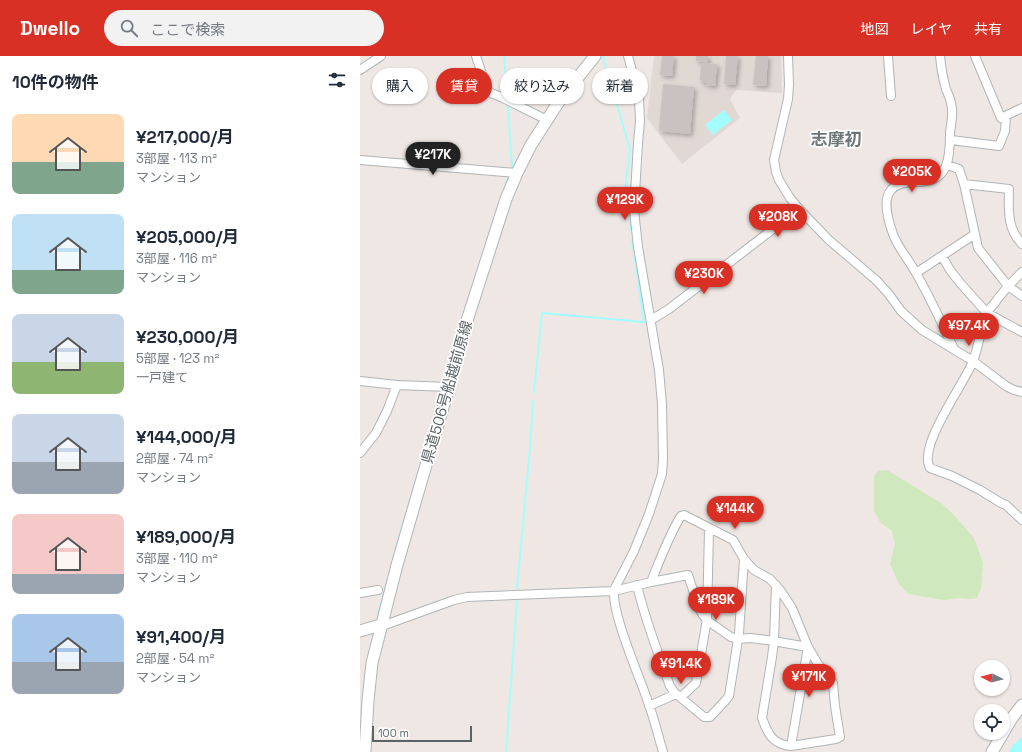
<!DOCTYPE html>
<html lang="ja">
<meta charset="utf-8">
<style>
body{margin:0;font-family:"Space Grotesk","Noto Sans JP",sans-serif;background:#f2f2f3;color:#1f2937;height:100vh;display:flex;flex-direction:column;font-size:15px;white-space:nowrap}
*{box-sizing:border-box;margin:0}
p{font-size:13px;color:#747a83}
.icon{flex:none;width:22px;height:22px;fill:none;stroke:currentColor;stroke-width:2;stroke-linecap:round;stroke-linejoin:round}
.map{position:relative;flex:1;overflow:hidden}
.panel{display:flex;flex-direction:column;background:#fff;width:360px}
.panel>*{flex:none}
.guide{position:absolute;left:12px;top:12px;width:380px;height:36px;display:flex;gap:8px}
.needle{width:26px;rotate:276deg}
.tools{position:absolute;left:614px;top:604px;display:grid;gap:8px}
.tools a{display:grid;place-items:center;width:36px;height:36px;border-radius:50%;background:#fff;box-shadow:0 1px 3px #0004;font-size:20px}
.scale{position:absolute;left:12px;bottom:10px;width:100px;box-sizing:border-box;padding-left:4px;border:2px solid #5b6365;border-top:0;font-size:11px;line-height:14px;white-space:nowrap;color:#5b6365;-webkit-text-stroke:3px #fff;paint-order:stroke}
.price{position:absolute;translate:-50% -34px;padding:0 9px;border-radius:14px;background:#d93025;color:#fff;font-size:13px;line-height:26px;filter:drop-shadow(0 1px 2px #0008)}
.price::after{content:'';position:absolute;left:50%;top:24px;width:12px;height:9px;margin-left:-6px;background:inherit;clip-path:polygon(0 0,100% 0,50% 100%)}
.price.selected{background:#222;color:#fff}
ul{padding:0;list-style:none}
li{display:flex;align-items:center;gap:12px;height:100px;padding:0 12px}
li span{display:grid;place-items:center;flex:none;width:112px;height:80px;border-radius:8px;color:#555}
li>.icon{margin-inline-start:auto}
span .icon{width:48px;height:48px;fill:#fffc;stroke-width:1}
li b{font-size:17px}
h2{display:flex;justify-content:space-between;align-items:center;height:48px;padding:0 12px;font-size:17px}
.tag{padding:0 14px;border-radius:18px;background:#fff;box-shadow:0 1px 3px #0004;font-size:14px;line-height:36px}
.tag.selected{background:#d93025;color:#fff}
header{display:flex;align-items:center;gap:24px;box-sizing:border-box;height:56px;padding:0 20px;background:#d93025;color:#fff}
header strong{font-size:19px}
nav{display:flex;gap:22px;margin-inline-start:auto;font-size:14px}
.search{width:280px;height:36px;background:#f2f2f3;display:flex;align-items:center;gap:10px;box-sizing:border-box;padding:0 14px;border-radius:22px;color:#747a83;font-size:15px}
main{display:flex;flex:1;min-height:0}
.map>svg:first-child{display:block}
.education{fill:#e1d8d4}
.green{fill:#cfe8be}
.water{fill:#a3fdff}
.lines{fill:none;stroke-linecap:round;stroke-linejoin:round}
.stream{stroke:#a3fdff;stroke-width:2}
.building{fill:#cac2c0;filter:url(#shadow)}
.street-casing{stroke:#afb5b7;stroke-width:10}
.secondary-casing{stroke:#aeb5b7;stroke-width:13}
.street{stroke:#fff;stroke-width:8}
.secondary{stroke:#fff;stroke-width:11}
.labels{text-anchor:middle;stroke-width:3.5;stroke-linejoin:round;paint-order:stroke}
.street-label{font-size:15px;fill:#5b6365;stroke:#fff}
.quarter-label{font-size:17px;font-weight:bold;fill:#6c7677;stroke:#fff}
</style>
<header>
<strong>Dwello</strong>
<div class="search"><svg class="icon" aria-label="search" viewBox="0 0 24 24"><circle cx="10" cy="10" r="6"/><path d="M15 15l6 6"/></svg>ここで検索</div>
<nav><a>地図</a><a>レイヤ</a><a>共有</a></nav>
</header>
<main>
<section class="panel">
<h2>10件の物件<svg class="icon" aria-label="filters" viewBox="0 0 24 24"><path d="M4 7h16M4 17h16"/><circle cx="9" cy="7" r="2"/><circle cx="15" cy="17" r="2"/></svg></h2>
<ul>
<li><span style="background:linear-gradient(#ffd9b3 60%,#7fa58c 0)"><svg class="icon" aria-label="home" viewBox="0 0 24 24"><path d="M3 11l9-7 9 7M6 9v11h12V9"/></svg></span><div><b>¥217,000/月</b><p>3部屋 · 113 m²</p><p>マンション</p></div></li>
<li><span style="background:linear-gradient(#bfe0f5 70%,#7fa58c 0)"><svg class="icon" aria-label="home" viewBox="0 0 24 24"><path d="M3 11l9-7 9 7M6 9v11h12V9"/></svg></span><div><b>¥205,000/月</b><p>3部屋 · 116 m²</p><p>マンション</p></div></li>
<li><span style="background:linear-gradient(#c9d6e8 60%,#8fb573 0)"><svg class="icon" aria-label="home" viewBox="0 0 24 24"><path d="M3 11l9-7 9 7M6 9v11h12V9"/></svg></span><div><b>¥230,000/月</b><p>5部屋 · 123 m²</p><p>一戸建て</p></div></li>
<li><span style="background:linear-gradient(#c9d6e8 60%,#9aa5b1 0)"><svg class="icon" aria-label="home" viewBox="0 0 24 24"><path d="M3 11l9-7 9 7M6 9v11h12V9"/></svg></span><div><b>¥144,000/月</b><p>2部屋 · 74 m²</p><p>マンション</p></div></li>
<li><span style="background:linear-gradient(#f6c9c9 75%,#9aa5b1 0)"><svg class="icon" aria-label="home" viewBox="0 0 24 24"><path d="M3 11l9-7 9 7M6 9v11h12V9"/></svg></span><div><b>¥189,000/月</b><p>3部屋 · 110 m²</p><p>マンション</p></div></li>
<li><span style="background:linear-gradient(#a9c7e8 60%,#9aa5b1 0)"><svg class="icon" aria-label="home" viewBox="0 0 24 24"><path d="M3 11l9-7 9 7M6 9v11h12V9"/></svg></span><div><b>¥91,400/月</b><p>2部屋 · 54 m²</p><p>マンション</p></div></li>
</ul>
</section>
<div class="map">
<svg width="662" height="696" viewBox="0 0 662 696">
<defs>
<filter id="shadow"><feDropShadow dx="2.5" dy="2.5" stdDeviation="2" flood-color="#0004"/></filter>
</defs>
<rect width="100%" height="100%" fill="#efe7e3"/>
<path class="education" d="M294,0H421L422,37L376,34L370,43L380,62L322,108L287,62Z"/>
<path class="green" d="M527,414L581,447L593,458L614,482L623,507L621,532L617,542L611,543L600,542L584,544L549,538L539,528L530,508L535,488L532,475L520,466L514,454V420L518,415Z"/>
<path class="water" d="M364,54L372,64L353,79L345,69Z
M662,681V696H649L652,690Z"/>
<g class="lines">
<path class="stream" d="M144,0L147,40
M244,0L243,1L270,93L265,134L271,174
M148,50L152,111L151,115
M146,128L149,119
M174,336L182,257L284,266L272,183
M36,492L56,425
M157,532L170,392L173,345
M18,559L30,516
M146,696L157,544"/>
</g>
<path class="building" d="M302,0H314L312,20L300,19Z
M336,0H348V7L336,5Z
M366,0H378L375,29L364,28Z
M396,0H408L406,30L393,29Z
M341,7L357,8L355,30L346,29V27H341L342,24H340Z
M303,28L334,31L330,78L299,75Z"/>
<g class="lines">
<defs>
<path id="street" d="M116,0L127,33L131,37L141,41L187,64
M268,0L277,33L279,41L280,65L278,87L274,154L278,191L299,314L302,348L303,403L302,418L289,458L274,495L255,532C248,550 281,624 288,646C294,662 298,679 303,696
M428,0L429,29L428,43L414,104L416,116L419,124L430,142L439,153L469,184L516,224L528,237L541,255L562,274L613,305L646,330L654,334L662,336
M528,0L531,40
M580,0C581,11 583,23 586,33C588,38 590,42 591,47C594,58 591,67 590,77C590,88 590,100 586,110C575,136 545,118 531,134C522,144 529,167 533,178C538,192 549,204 556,217C570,241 582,268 594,293
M615,0L641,62L662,52
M0,14L21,0
M591,84L639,90L645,75L646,60
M0,104L157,117
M587,109L599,113L604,128
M615,178L618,192L648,230L662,240
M582,200L590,214L601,228L627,257L662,276
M662,216C652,226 642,236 634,248C631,251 628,254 627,258C620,273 619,290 613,305C605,327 557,390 570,412L592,420L620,434L641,447L646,449L662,464
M556,217L615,178L604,128L649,133C649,153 646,171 662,188
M291,264L309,253L439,153
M0,325L37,329
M0,397L16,377L27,355L37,329L89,331
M291,526C300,504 308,481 321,460L324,459L373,484L384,503L394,514L410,523L420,534L432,552L448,591L458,608L473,627L475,650L480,681L476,683L431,690C412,688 408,678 402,662L412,601L414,585L416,529
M277,529C285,564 298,597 310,630L314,636L344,661H350L365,645L369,640L379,577L384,503
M0,537L18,534
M22,570L94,544L107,541L254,535L291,526L328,519L334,537L338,550L343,559L348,565L371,581L378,583L390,582L407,584L448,591
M321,641L336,627L347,563L349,473
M289,650L316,638
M431,690L448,591"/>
<path id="secondary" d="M0,575L17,570H22
M5,696L8,644L12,607L37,509L57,440L89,331L104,274L146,143L157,117L171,89L187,64L200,44L235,0
M632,696L652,662L662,649"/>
</defs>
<use href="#street" class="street-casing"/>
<use href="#secondary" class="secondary-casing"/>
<use href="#street" class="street"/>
<use href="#secondary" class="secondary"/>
</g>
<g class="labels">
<g class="street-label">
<text transform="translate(87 336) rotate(-74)" y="5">県道506号船越前原線</text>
</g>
<g class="quarter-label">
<text x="476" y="89">志摩初</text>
</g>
</g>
</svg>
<div class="tools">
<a><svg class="needle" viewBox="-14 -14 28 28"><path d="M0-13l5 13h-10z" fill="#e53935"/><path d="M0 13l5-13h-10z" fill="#747a83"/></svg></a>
<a><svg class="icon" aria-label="locate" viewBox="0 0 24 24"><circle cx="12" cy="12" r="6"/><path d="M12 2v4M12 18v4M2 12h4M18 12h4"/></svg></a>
</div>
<div class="scale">100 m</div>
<b class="price selected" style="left:73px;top:120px">¥217K</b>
<b class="price" style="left:552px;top:137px">¥205K</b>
<b class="price" style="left:265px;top:165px">¥129K</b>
<b class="price" style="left:418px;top:182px">¥208K</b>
<b class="price" style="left:344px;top:239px">¥230K</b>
<b class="price" style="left:609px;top:291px">¥97.4K</b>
<b class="price" style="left:375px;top:474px">¥144K</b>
<b class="price" style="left:356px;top:565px">¥189K</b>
<b class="price" style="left:321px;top:629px">¥91.4K</b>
<b class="price" style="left:449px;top:642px">¥171K</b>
<div class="guide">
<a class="tag">購入</a>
<a class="tag selected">賃貸</a>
<a class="tag">絞り込み</a>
<a class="tag">新着</a>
</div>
</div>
</main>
